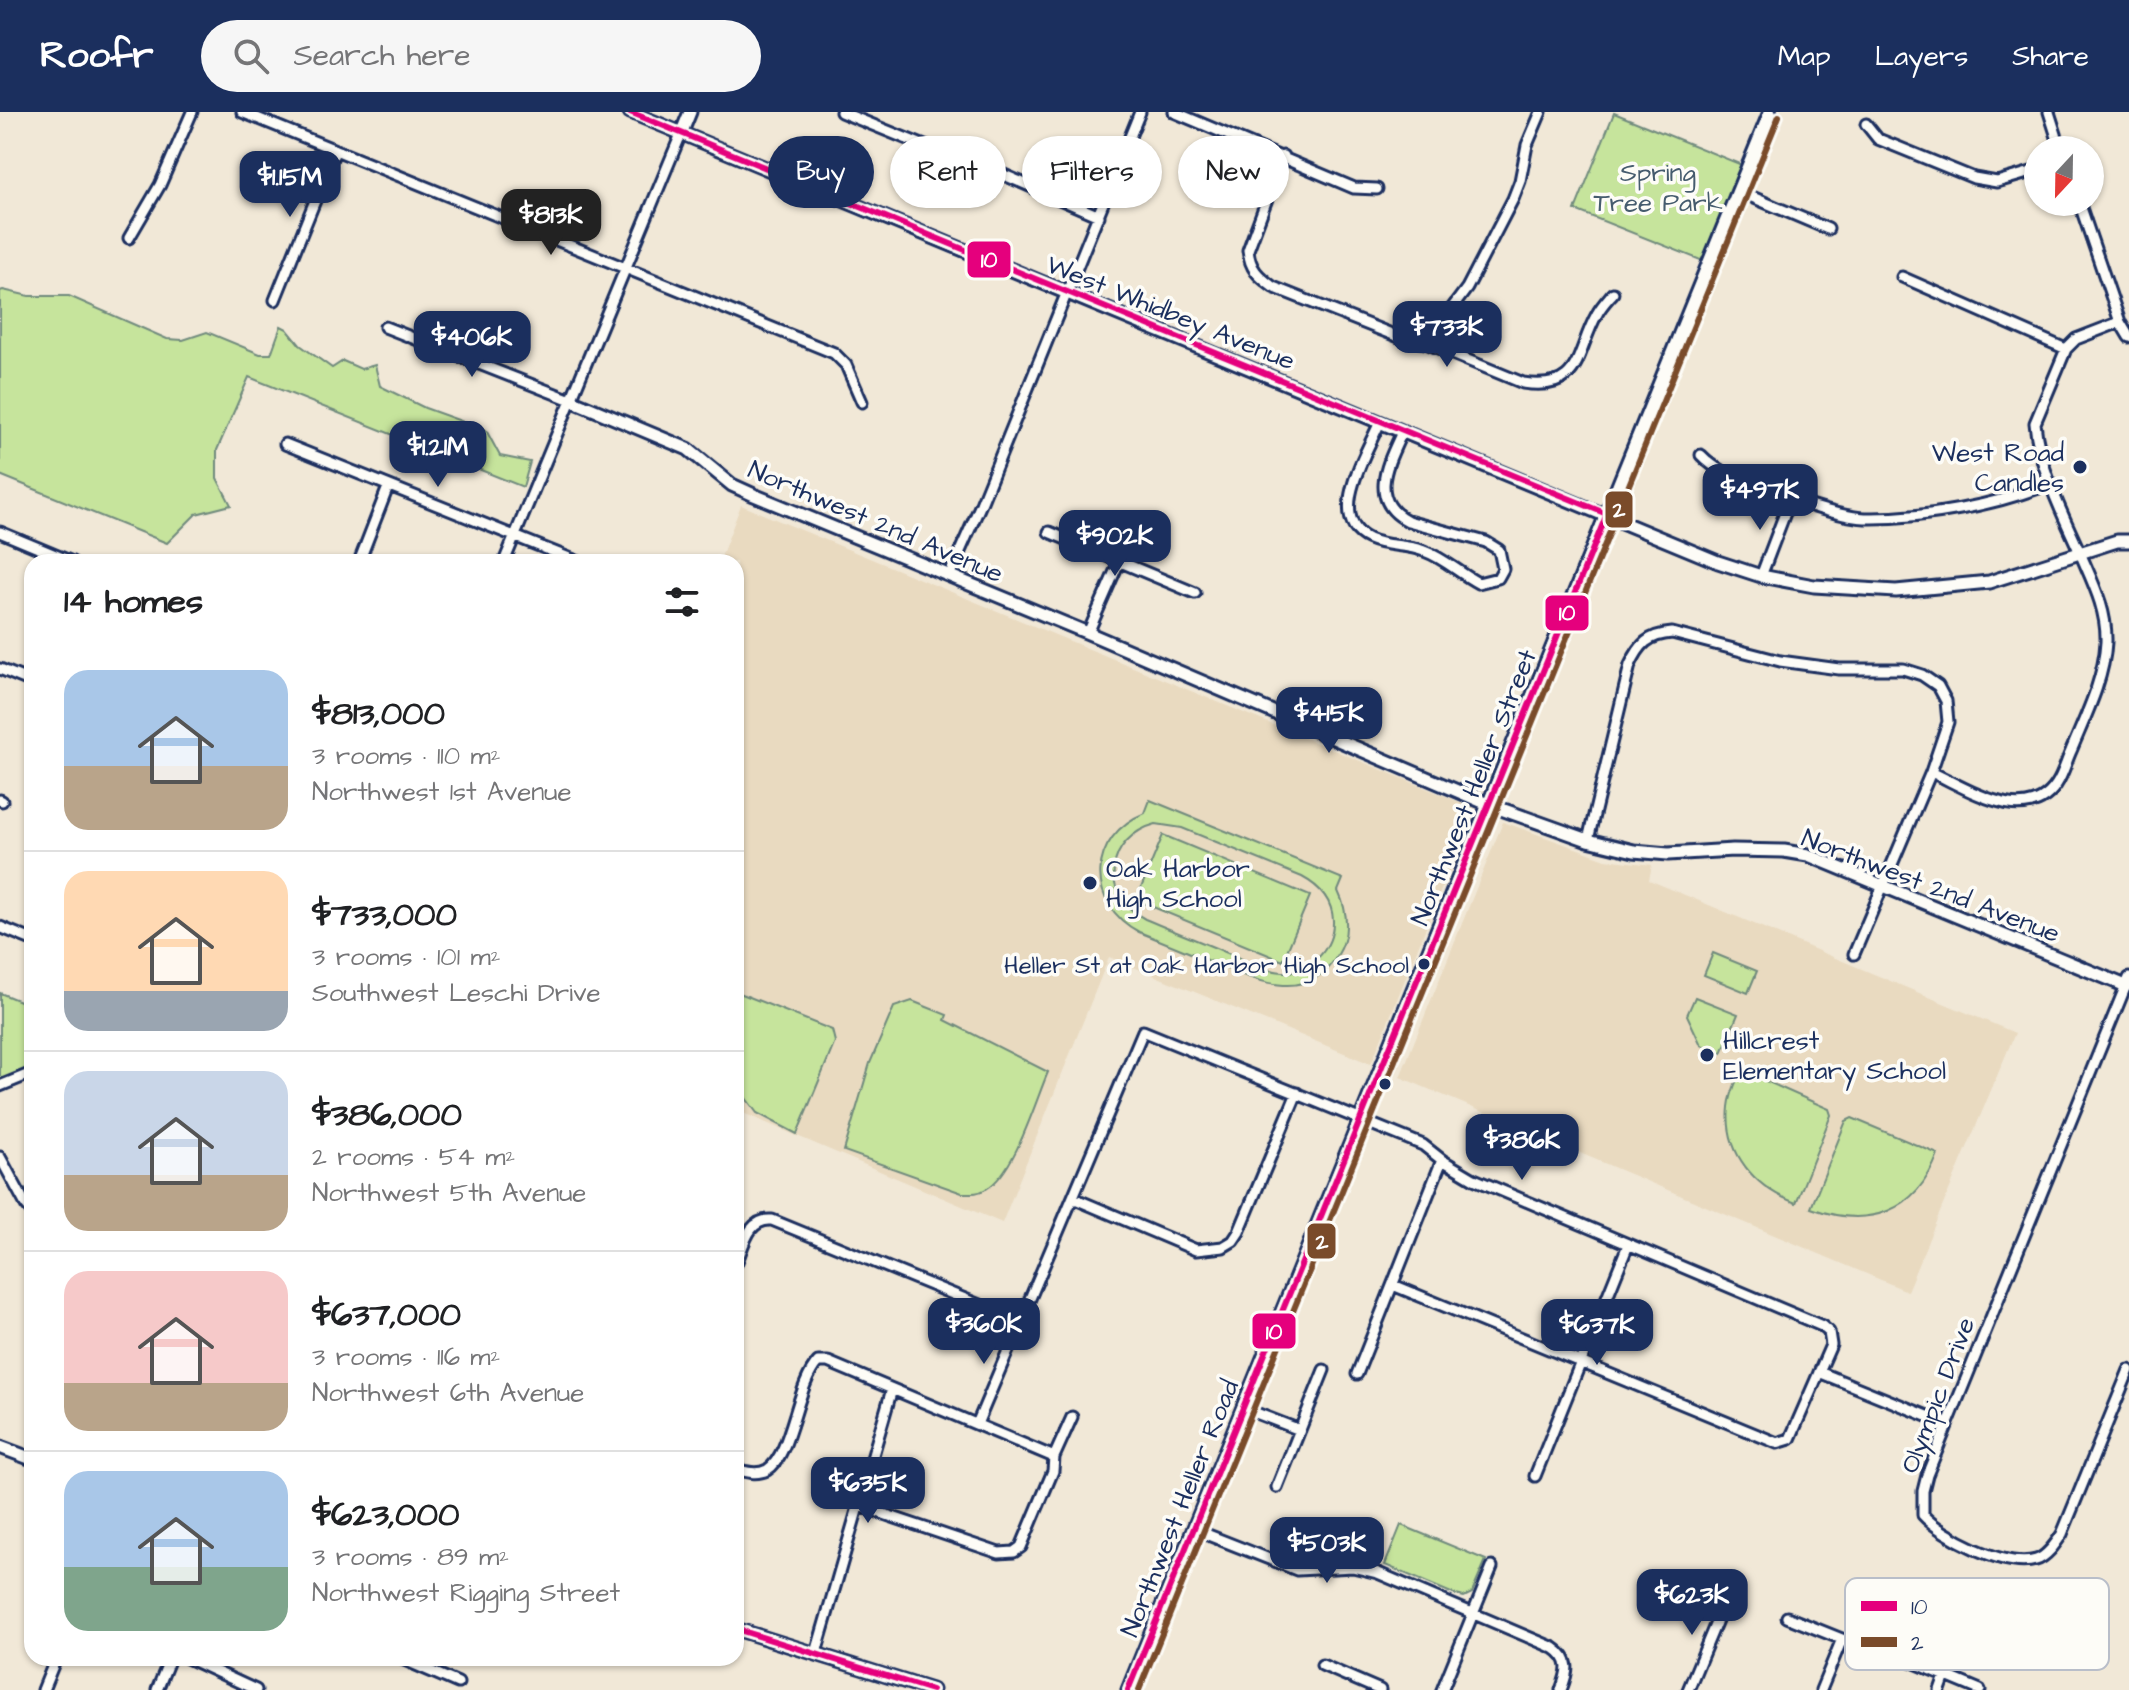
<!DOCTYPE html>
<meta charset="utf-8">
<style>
body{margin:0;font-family:"Architects Daughter",sans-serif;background:#f6f6f6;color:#202124;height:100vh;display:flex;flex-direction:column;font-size:30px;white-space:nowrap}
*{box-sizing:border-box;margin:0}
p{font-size:26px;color:#757577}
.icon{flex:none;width:44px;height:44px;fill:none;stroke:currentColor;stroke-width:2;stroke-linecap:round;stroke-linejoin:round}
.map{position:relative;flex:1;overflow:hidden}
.side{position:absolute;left:24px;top:442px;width:720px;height:1112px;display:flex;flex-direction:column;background:#fff;border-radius:24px;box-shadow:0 2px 6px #0004}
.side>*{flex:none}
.top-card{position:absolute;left:768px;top:24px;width:760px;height:72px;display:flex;gap:16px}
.needle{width:52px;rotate:202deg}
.tools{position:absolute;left:2024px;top:24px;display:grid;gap:16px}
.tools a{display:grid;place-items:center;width:80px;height:80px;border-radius:50%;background:#fff;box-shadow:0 2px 6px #0004;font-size:40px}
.price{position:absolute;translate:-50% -68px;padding:0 18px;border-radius:16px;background:#1b2f5e;color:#fff;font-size:26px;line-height:52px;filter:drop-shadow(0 2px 4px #0008)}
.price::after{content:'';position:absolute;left:50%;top:48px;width:24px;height:18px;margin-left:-12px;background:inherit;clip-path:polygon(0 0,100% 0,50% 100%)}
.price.selected{background:#222;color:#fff}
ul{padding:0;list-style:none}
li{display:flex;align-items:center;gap:24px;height:200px;padding:0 40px}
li+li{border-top:2px solid #e0e0e0}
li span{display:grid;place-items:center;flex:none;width:224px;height:160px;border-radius:24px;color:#555}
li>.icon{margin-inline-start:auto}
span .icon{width:96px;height:96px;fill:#fffc;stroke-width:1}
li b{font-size:34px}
h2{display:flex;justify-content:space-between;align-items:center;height:96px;padding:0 40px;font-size:34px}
.chip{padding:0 28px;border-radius:36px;background:#fff;box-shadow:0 2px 6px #0004;font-size:28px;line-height:72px}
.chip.selected{background:#1b2f5e;color:#fff}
header{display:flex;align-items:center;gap:48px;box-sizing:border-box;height:112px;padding:0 40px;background:#1b2f5e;color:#fff}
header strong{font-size:38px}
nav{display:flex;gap:44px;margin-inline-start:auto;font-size:28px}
.search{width:560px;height:72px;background:#f6f6f6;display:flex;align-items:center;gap:20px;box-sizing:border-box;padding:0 28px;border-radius:44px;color:#757577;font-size:30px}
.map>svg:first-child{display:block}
.built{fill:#e9dac0}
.green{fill:#c6e49c;stroke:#708a7d;stroke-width:2;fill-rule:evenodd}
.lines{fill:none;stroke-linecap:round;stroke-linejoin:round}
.minor-casing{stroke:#1b2f5e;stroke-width:15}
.tertiary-casing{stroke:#1b2f5e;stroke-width:17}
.minor{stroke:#fdfcf7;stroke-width:9}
.tertiary{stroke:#fdfcf7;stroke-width:11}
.bus-1-casing{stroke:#fdfcf7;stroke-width:12}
.bus-2-casing{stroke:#fdfcf7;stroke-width:12}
.bus-1{stroke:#e5007d;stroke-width:6}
.bus-2{stroke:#7a4b2a;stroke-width:6}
.poi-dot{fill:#1b2f5e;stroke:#fdfcf7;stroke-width:3}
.labels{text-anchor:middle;stroke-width:7;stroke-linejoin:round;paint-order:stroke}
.bus-label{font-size:24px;fill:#1b2f5e;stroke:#fdfcf7;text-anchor:end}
.park-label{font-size:26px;fill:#465c6e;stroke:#fdfcf7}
.street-label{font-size:26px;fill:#1b2f5e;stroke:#fdfcf7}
.poi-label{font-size:26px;fill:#1b2f5e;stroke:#fdfcf7;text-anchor:start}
.key{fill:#fdfcf7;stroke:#b9bec9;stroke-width:2}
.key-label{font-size:22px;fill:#1b2f5e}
.line-badge{stroke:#fdfcf7;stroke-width:3}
.badge-label{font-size:22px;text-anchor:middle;font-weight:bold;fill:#fff}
</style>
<header>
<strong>Roofr</strong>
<div class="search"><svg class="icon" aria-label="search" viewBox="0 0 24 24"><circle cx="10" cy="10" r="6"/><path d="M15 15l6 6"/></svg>Search here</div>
<nav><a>Map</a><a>Layers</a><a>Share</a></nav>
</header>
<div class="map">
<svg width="2129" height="1578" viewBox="0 0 2129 1578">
<rect width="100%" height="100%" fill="#f1e8d7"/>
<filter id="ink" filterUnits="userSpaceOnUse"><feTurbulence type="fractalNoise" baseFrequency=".0125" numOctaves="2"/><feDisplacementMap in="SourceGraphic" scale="16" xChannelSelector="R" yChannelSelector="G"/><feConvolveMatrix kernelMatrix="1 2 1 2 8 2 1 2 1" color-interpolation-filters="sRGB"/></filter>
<g filter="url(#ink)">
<path class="built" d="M741,393L1474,696L1371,952L1109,845L1002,1111L736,998V450H719Z
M1503,710L1606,747L1652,753L1649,768L2015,921L1907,1179L1400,965Z"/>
<path class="green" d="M1614,1L1742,53L1703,149L1575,98Z
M3,178L29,184H69L167,227L183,228L207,220L260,242H271L281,214L287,217L300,233L332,256L343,249L361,257L375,253L380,274L425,296L486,318L500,344L530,350L523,375L249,265L217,338V366L231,393L196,402L167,431L0,363V179Z
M1150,688L1343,767L1338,779C1348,800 1350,824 1337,844C1306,894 1255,868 1214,851C1189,840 1164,830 1139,820C1085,792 1088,724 1145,701ZM1156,712L1182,716L1302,765C1319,774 1332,788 1333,808C1334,836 1311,861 1283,860C1265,859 1247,849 1230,842C1202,830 1173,819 1145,807C1098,783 1106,725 1156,712Z
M1163,723L1310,784L1283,849L1136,788Z
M1713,841L1757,859L1748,881L1704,863Z
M737,880L832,918L835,930L797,1022L757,1001L736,973Z
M0,881L32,894V961L0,974Z
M1695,885L1738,902L1722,941L1701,933L1687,903Z
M912,889L947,903L945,908L1048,960C1035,990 1015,1061 986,1077C978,1082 970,1081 962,1081L844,1039L870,951L894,895Z
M1741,958L1829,997L1831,1003L1796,1091C1755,1076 1724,1041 1729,995C1730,982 1736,970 1741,958Z
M1852,1006L1938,1042C1916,1101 1868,1117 1811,1096L1846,1009Z
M1401,1413L1486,1448L1472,1481L1464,1485L1456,1483L1385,1453Z"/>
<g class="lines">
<defs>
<path id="minor" d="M242,0L834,241L846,253L862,290
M841,0L959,48L988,56L1099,104
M1174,0L1354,76L1377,77
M2049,0L2061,38
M1866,12L1878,27L1974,66L1997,70L2038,58
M1283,44L1248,138C1250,157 1258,164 1273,175L1404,227L1426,231L1523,271C1583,280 1575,241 1597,202C1601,194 1607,188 1613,181
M1738,79L1828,117
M2079,90L2120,210L2129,225
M129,126L160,73L192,0
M1902,165L2066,237
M275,188L335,39
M385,215L571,288
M1426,231L1467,176L1513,87L1520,69L1527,33L1541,0
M1380,310C1367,340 1325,407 1369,427C1386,435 1406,432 1424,439C1444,446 1459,461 1478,471L1498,466L1503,457L1499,438L1486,430L1408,409C1367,388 1388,351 1402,320
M285,332L579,450
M1701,343C1719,362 1741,368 1765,378C1789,387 1840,405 1865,406C1925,407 1996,393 2052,371
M0,420L72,450
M1049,420L1195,481
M359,450L388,375
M504,450L681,22
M949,464L981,392L1140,0
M1761,464L1790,388
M1088,521L1119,450
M0,557L32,570
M1931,660C1967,676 2026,717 2056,673C2063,663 2066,650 2071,639C2085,605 2104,568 2106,530C2107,498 2093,471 2081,443C2063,403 2039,356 2035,311L2066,237L2076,227L2120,210
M0,688L2,689
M1588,728L1630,553C1640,532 1648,523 1672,521L1780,549L1839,557H1903L1922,563L1938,574L1946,589L1948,610L1931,660L1854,842
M0,815L32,828
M2129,866L1927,1363L1923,1379V1403C1943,1425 2005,1457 2036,1448C2047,1445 2056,1431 2062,1422L2129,1258
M0,974L32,961
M0,1045L26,1093L32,1100
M1073,1086L1196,1138L1223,1135L1233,1129L1239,1120L1297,981
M736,1152C744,1133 748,1106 772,1108L1021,1210
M1819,1260L1947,1312
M1357,1262L1442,1048
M1243,1296L1300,1318
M977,1312L1143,919L1423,1033L1442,1048L1474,1067L1822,1214L1829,1220L1831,1233L1790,1327L1777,1331L1393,1173
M1054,1345L1072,1305
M736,1357C746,1360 757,1363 767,1358C792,1343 796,1273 818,1250H828L1054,1345L1053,1359L1021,1435L1014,1440L999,1441L857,1393
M1535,1364L1628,1133
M1277,1375L1324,1258
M1193,1417L1297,1458L1353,1455L1378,1461L1554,1536C1572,1548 1568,1560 1561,1578
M1787,1505L1879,1542L1908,1548L1980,1578
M816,1541L892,1277
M187,1546L256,1578
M400,1546L458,1571
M1322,1553L1380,1578
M43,1578L56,1546
M157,1578L170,1546
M1442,1578L1492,1455
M1688,1578L1727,1484
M1821,1578L1842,1527
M1940,1578L1945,1564"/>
<path id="tertiary" d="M630,0L1718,450L1761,464L1814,474L1896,479L1989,470L2117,429H2129
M681,22L690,0
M571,288L688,337L732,373L754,383L1088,521L1490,693L1588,728L1634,739L1668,742L1733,738L1784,739L1808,743L2126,874
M0,1335L32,1347
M736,1517L932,1578
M1128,1578L1770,0"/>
</defs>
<use href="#minor" class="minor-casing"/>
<use href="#tertiary" class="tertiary-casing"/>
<use href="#minor" class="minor"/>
<use href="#tertiary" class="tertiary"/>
<defs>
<path id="bus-1" d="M630,0L1607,402L1128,1578
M736,1517L932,1578"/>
<path id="bus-2" d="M1139,1578L1779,4"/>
</defs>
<use href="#bus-1" class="bus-1-casing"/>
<use href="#bus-2" class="bus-2-casing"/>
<use href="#bus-1" class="bus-1"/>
<use href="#bus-2" class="bus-2"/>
</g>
</g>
<g class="poi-dot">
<circle cx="2080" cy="355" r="8"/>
<circle cx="1090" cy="771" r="8"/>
<circle cx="1424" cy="852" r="7"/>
<circle cx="1707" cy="943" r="8"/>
<circle cx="1385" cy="972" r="7"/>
</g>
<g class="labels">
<g class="bus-label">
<text x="1409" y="861">Heller St at Oak Harbor High School</text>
</g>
<g class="park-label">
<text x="1658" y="69">Spring<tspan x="1658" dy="30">Tree Park</tspan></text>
</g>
<g class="street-label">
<text transform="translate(1171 200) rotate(22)" y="9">West Whidbey Avenue</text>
<text transform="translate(876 409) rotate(23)" y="9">Northwest 2nd Avenue</text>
<text transform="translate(1473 675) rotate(-68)" y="9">Northwest Heller Street</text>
<text transform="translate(1931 773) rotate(21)" y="9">Northwest 2nd Avenue</text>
<text transform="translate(1937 1283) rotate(-69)" y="9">Olympic Drive</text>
<text transform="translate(1179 1396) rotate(-68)" y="9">Northwest Heller Road</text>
</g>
<g class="poi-label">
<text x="2064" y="349" text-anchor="end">West Road<tspan x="2064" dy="30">Candles</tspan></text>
<text x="1106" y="765">Oak Harbor<tspan x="1106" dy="30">High School</tspan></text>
<text x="1723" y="937">Hillcrest<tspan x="1723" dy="30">Elementary School</tspan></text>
</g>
</g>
<rect x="1845" y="1466" width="264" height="92" rx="12" class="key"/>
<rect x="1861" y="1489" width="36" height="10" fill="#e5007d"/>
<rect x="1861" y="1525" width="36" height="10" fill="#7a4b2a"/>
<g class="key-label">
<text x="1911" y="1502">10</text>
<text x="1911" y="1538">2</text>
</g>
<g class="line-badge">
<rect x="966" y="128" width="46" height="39" rx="8" fill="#e5007d"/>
<rect x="1604" y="378" width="30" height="39" rx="8" fill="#7a4b2a"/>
<rect x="1544" y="482" width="46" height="38" rx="8" fill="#e5007d"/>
<rect x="1306" y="1110" width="31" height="38" rx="8" fill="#7a4b2a"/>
<rect x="1251" y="1200" width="46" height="38" rx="8" fill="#e5007d"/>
</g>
<g class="badge-label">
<text x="989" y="155">10</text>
<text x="1619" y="405">2</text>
<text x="1567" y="508">10</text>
<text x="1322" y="1137">2</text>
<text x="1274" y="1227">10</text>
</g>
</svg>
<div class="tools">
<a><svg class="needle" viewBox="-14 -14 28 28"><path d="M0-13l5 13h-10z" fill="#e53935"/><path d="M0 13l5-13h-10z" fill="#757577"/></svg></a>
</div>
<b class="price" style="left:290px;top:107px">$1.15M</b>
<b class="price selected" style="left:551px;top:145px">$813K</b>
<b class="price" style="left:1447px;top:257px">$733K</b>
<b class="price" style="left:472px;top:267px">$406K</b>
<b class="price" style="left:438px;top:377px">$1.21M</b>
<b class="price" style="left:1760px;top:420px">$497K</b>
<b class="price" style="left:1115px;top:466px">$902K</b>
<b class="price" style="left:1329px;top:643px">$415K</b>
<b class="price" style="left:1522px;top:1070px">$386K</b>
<b class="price" style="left:984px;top:1254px">$360K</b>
<b class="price" style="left:1597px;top:1255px">$637K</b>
<b class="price" style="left:868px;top:1413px">$635K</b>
<b class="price" style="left:1327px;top:1473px">$503K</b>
<b class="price" style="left:1692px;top:1525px">$623K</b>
<div class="top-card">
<a class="chip selected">Buy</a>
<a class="chip">Rent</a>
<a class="chip">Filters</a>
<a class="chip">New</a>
</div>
<section class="side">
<h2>14 homes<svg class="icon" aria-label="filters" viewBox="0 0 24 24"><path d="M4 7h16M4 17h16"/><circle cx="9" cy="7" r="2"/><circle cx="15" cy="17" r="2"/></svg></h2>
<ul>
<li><span style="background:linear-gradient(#a9c7e8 60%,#b9a48a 0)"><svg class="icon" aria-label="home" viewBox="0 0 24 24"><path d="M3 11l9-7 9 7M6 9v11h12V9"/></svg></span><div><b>$813,000</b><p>3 rooms · 110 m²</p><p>Northwest 1st Avenue</p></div></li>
<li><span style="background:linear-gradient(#ffd9b3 75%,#9aa5b1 0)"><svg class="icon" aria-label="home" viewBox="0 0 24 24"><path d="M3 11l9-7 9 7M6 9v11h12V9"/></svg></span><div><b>$733,000</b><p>3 rooms · 101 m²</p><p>Southwest Leschi Drive</p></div></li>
<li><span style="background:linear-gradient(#c9d6e8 65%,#b9a48a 0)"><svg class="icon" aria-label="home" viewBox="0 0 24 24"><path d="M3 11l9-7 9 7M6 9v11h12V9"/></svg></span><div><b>$386,000</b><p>2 rooms · 54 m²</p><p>Northwest 5th Avenue</p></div></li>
<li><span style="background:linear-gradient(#f6c9c9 70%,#b9a48a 0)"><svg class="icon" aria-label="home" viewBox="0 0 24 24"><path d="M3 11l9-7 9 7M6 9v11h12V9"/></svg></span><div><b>$637,000</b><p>3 rooms · 116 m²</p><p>Northwest 6th Avenue</p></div></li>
<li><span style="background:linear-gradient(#a9c7e8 60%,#7fa58c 0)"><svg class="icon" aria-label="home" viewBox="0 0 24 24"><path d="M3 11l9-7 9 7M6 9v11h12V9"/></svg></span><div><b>$623,000</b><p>3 rooms · 89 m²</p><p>Northwest Rigging Street</p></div></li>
</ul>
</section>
</div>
